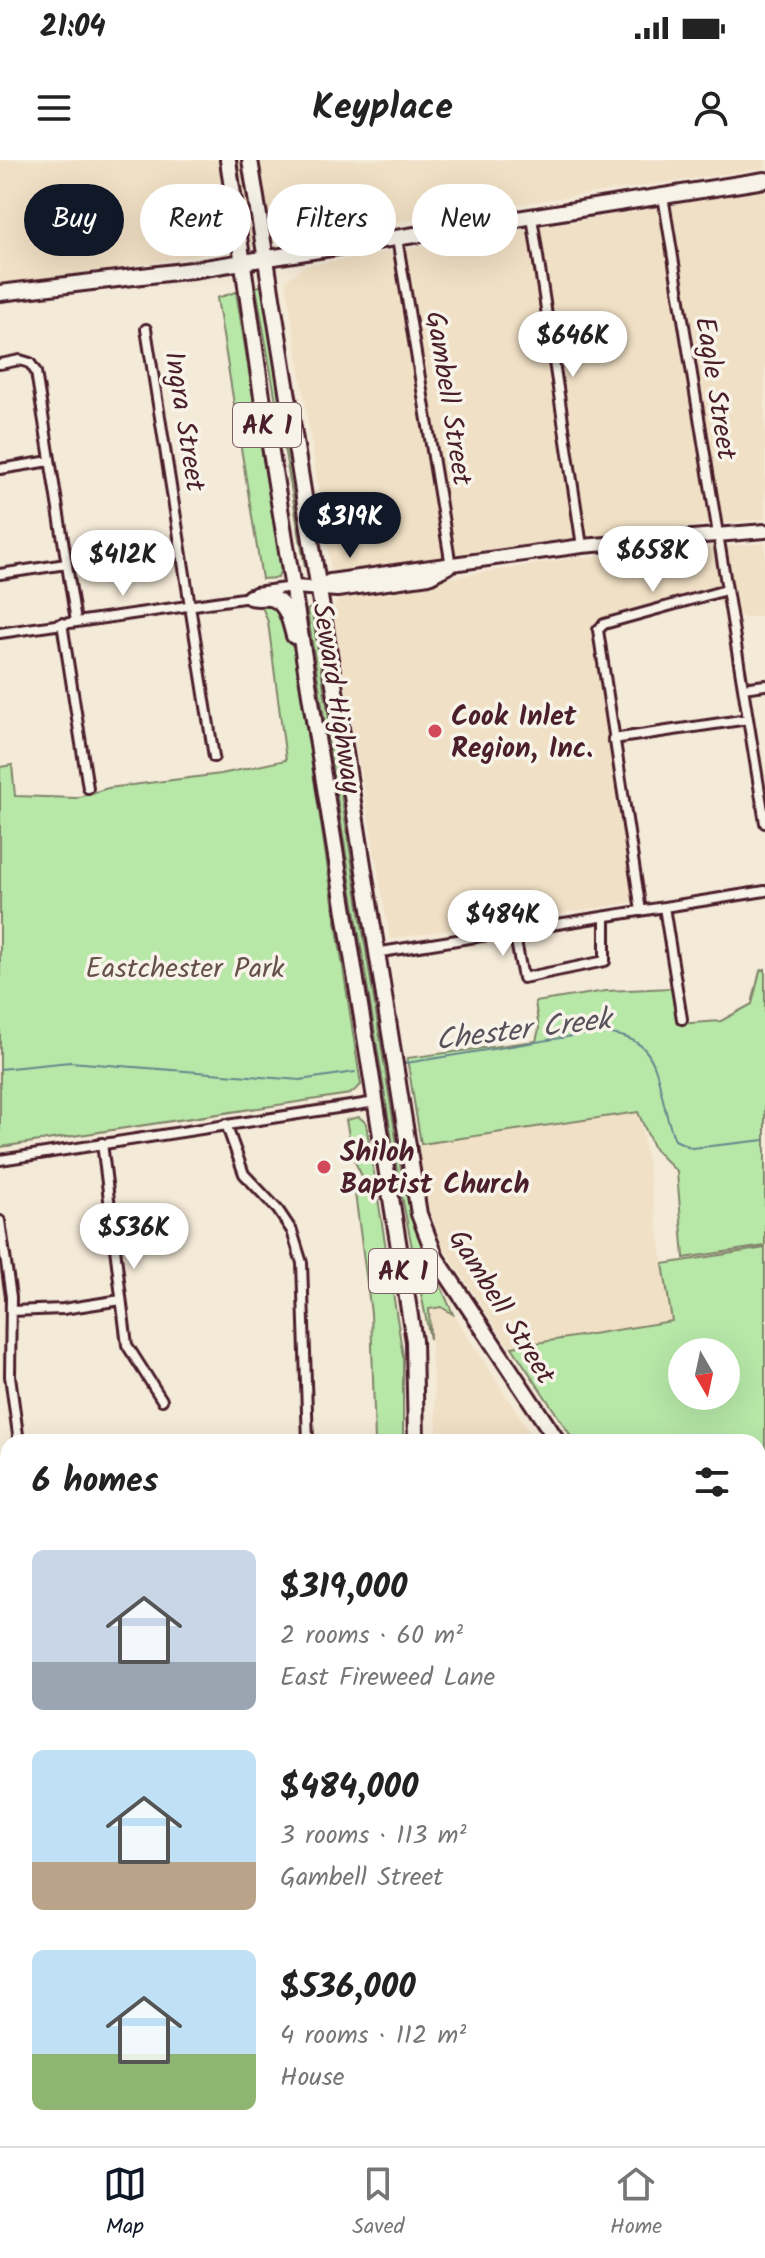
<!DOCTYPE html>
<meta charset="utf-8">
<style>
body{margin:0;font-family:Kalam,sans-serif;background:#f2f2f2;color:#222;height:100vh;display:flex;flex-direction:column;font-size:30px;white-space:nowrap}
*{box-sizing:border-box;margin:0}
p{font-size:26px;color:#767676}
.icon{flex:none;width:44px;height:44px;fill:none;stroke:currentColor;stroke-width:2;stroke-linecap:round;stroke-linejoin:round}
.map{position:relative;flex:1;overflow:hidden}
.panel{position:absolute;left:0px;top:1274px;width:766px;height:712px;display:flex;flex-direction:column;background:#fff;border-radius:24px 24px 0 0;box-shadow:0 8px 32px #0002}
.panel>*{flex:none}
.hud{position:absolute;left:24px;top:24px;width:718px;height:72px;display:flex;gap:16px}
.needle{width:52px;rotate:171deg}
.buttons{position:absolute;left:668px;top:1178px;display:grid;gap:16px}
.buttons a{display:grid;place-items:center;width:72px;height:72px;border-radius:50%;background:#fff;box-shadow:0 8px 32px #0002;font-size:40px}
.price{position:absolute;translate:-50% -68px;padding:0 18px;border-radius:28px;background:#fff;color:#222;font-size:26px;line-height:52px;filter:drop-shadow(0 2px 4px #0008)}
.price::after{content:'';position:absolute;left:50%;top:48px;width:24px;height:18px;margin-left:-12px;background:inherit;clip-path:polygon(0 0,100% 0,50% 100%)}
.price.current{background:#111827;color:#fff}
ul{padding:0;list-style:none}
li{display:flex;align-items:center;gap:24px;height:200px;padding:0 32px}
li span{display:grid;place-items:center;flex:none;width:224px;height:160px;border-radius:12px;color:#555}
li>.icon{margin-inline-start:auto}
span .icon{width:96px;height:96px;fill:#fffc;stroke-width:1}
li b{font-size:34px}
h2{display:flex;justify-content:space-between;align-items:center;height:96px;padding:0 32px;font-size:34px}
.pill{padding:0 28px;border-radius:36px;background:#fff;box-shadow:0 8px 32px #0002;font-size:28px;line-height:72px}
.pill.current{background:#111827;color:#fff}
.status{display:flex;justify-content:space-between;align-items:center;height:56px;padding:0 40px;background:#fff;direction:ltr}
.status svg{height:22px;fill:currentColor}
header{display:flex;justify-content:space-between;align-items:center;height:104px;padding:0 32px;background:#fff;font-size:36px;font-weight:700}
.menu{display:flex;justify-content:space-around;align-items:center;height:112px;border-top:2px solid #e0e0e0;background:#fff;font-size:22px;color:#767676}
.menu a{display:grid;justify-items:center;gap:4px}
.menu .current{color:#111827}
.map>svg:first-child{display:block}
.built{fill:#f0e0c5}
.green{fill:#b7e8a8;stroke:#80846a;stroke-width:2;fill-rule:evenodd}
.lines{fill:none;stroke-linecap:round;stroke-linejoin:round}
.stream{stroke:#66868d;stroke-width:2}
.minor-casing{stroke:#4a1f2b;stroke-width:14}
.tertiary-casing{stroke:#4a1f2b;stroke-width:16}
.secondary-casing{stroke:#4a1f2b;stroke-width:18}
.primary-casing{stroke:#4a1f2b;stroke-width:20}
.trunk-casing{stroke:#4a1f2b;stroke-width:20}
.minor{stroke:#f7f3e8;stroke-width:8}
.tertiary{stroke:#f7f3e8;stroke-width:10}
.secondary{stroke:#f7f3e8;stroke-width:12}
.primary{stroke:#f7f3e8;stroke-width:14}
.trunk{stroke:#f7f3e8;stroke-width:14}
.poi-dot{fill:#d1495b;stroke:#f7f3e8;stroke-width:3}
.labels{text-anchor:middle;stroke-width:7;stroke-linejoin:round;paint-order:stroke}
.shield{fill:#f7f3e8;stroke:#7e5f64;stroke-width:2}
.shield-label{font-size:26px;font-weight:bold;fill:#4a1f2b}
.street-label{font-size:28px;fill:#4a1f2b;stroke:#f7f3e8}
.poi-label{font-size:28px;font-weight:bold;fill:#4a1f2b;stroke:#f7f3e8;text-anchor:start}
.park-label{font-size:28px;fill:#65514a;stroke:#f7f3e8}
.water-label{font-size:30px;font-style:italic;fill:#58525c;stroke:#f7f3e8}
</style>
<div class="status"><b>21:04</b><svg viewBox="0 0 49 12"><path d="M0 12V9h3v3zM5 12V6h3v6zM10 12V3h3v9zM15 12V0h3v12zM26 1h20v11H26zM47 4h2v5h-2z"/></svg></div>
<header><svg class="icon" aria-label="menu" viewBox="0 0 24 24"><path d="M4 6h16M4 12h16M4 18h16"/></svg>Keyplace<svg class="icon" aria-label="person" viewBox="0 0 24 24"><circle cx="12" cy="8" r="4"/><path d="M4 21q1-7 8-7t8 7"/></svg></header>
<div class="map">
<svg width="765" height="1986" viewBox="0 0 765 1986">
<rect width="100%" height="100%" fill="#f4ead8"/>
<filter id="ink" filterUnits="userSpaceOnUse"><feTurbulence type="fractalNoise" baseFrequency=".0125" numOctaves="2"/><feDisplacementMap in="SourceGraphic" scale="16" xChannelSelector="R" yChannelSelector="G"/><feConvolveMatrix kernelMatrix="1 2 1 2 8 2 1 2 1" color-interpolation-filters="sRGB"/></filter>
<g filter="url(#ink)">
<path class="built" d="M0,0H765V8L383,64L0,128Z
M765,30V359L570,378L338,412L331,409L286,121L304,106Z
M765,383V455L744,458L716,440L608,470L592,479L635,742L390,779L332,450L342,435L567,399Z
M639,952L673,1162L509,1187L441,1084L423,1033L414,986Z
M434,1146L453,1154L536,1282H438L428,1150Z
M765,1667V1773L758,1775V1668Z
M765,1792V1901L758,1902V1793Z"/>
<path class="green" d="M264,125L309,407H305L256,127Z
M236,132L281,408L278,418L262,419L217,138Z
M261,444L277,445L292,475L361,925L350,934L0,987V607L12,605L15,636L76,638L108,628L221,614L286,600L268,462Z
M311,448L402,1016L418,1074L453,1154L441,1147L429,1149L430,1179L398,1016L307,450Z
M765,809V1086L684,1098L677,1012L654,989L638,952L421,984L407,898L536,881L539,869L535,842L606,831L671,828L677,864L721,861L752,844L760,811Z
M359,957L366,963L403,1196V1282H375L371,1153L354,1026L363,1018L353,998L346,960Z
M765,1088V1436L758,1437V1282H575L512,1187L672,1161L663,1104ZM682,1192H726V1236H682Z"/>
<g class="lines">
<path class="stream" d="M406,903L591,873C671,871 651,925 675,980L692,988L765,980
M0,909L70,902L300,920L355,912"/>
<defs>
<path id="minor" d="M663,36L765,663
M532,57L582,386
M397,78L451,406
M146,169L214,597
M0,204L20,200L30,203L36,212L76,461
M0,309L50,301
M0,414L66,404
M62,463L88,628
M0,473L250,437L255,432L293,427
M743,528L765,525
M613,579L748,559
M664,747L682,859
M641,751L598,470L604,464L726,430
M514,771L523,818L605,801V757
M375,793L765,731
M226,964L244,1014L278,1050L292,1071L302,1103L308,1282
M102,983L127,1185L162,1240
M0,1000L376,942
M0,1061L11,1137L10,1216L19,1282
M11,1151L63,1149L121,1140
M0,1423L8,1421
M758,1555L765,1553
M0,1575L8,1574
M758,1783L765,1782
M0,1905L8,1904
M758,1913L765,1912
M92,1978L93,1986
M220,1978L221,1986
M613,1978L614,1986
M299,1986L351,1978"/>
<path id="tertiary" d="M758,1440L765,1439
M758,1449L765,1448"/>
<path id="secondary" d="M294,427L337,430L429,417L448,407
M317,427L330,421L582,386L765,371
M758,1657L765,1655
M0,1764L8,1763
M0,1778L8,1777"/>
<path id="primary" d="M0,133L192,110L765,20"/>
<path id="trunk" d="M228,0L261,230L414,1181L416,1282
M250,0L419,1054L436,1098L558,1282
M250,437C257,439 263,437 270,438C287,441 290,462 294,476
M484,1978L485,1986
M742,1978L743,1986"/>
</defs>
<use href="#minor" class="minor-casing"/>
<use href="#tertiary" class="tertiary-casing"/>
<use href="#secondary" class="secondary-casing"/>
<use href="#primary" class="primary-casing"/>
<use href="#trunk" class="trunk-casing"/>
<use href="#minor" class="minor"/>
<use href="#tertiary" class="tertiary"/>
<use href="#secondary" class="secondary"/>
<use href="#primary" class="primary"/>
<use href="#trunk" class="trunk"/>
</g>
</g>
<g class="poi-dot">
<circle cx="435" cy="571" r="8"/>
<circle cx="324" cy="1007" r="8"/>
</g>
<g class="labels">
<g class="shield">
<rect x="233" y="243" width="68" height="44" rx="6"/>
<rect x="369" y="1089" width="68" height="44" rx="6"/>
</g>
<g class="shield-label">
<text x="267" y="274">AK 1</text>
<text x="403" y="1120">AK 1</text>
</g>
<g class="street-label">
<text transform="translate(717 228) rotate(81)" y="10">Eagle Street</text>
<text transform="translate(450 238) rotate(81)" y="10">Gambell Street</text>
<text transform="translate(186 261) rotate(81)" y="10">Ingra Street</text>
<text transform="translate(338 538) rotate(81)" y="10">Seward Highway</text>
<text transform="translate(503 1146) rotate(58)" y="10">Gambell Street</text>
</g>
<g class="poi-label">
<text x="451" y="565">Cook Inlet<tspan x="451" dy="32">Region, Inc.</tspan></text>
<text x="340" y="1001">Shiloh<tspan x="340" dy="32">Baptist Church</tspan></text>
</g>
<g class="park-label">
<text x="185" y="817">Eastchester Park</text>
</g>
<g class="water-label">
<text transform="translate(523 869) rotate(-7)" y="10">Chester Creek</text>
</g>
</g>
</svg>
<div class="buttons">
<a><svg class="needle" viewBox="-14 -14 28 28"><path d="M0-13l5 13h-10z" fill="#e53935"/><path d="M0 13l5-13h-10z" fill="#767676"/></svg></a>
</div>
<b class="price" style="left:573px;top:219px">$646K</b>
<b class="price current" style="left:350px;top:400px">$319K</b>
<b class="price" style="left:653px;top:434px">$658K</b>
<b class="price" style="left:123px;top:438px">$412K</b>
<b class="price" style="left:503px;top:798px">$484K</b>
<b class="price" style="left:134px;top:1111px">$536K</b>
<div class="hud">
<a class="pill current">Buy</a>
<a class="pill">Rent</a>
<a class="pill">Filters</a>
<a class="pill">New</a>
</div>
<section class="panel">
<h2>6 homes<svg class="icon" aria-label="filters" viewBox="0 0 24 24"><path d="M4 7h16M4 17h16"/><circle cx="9" cy="7" r="2"/><circle cx="15" cy="17" r="2"/></svg></h2>
<ul>
<li><span style="background:linear-gradient(#c9d6e8 70%,#9aa5b1 0)"><svg class="icon" aria-label="home" viewBox="0 0 24 24"><path d="M3 11l9-7 9 7M6 9v11h12V9"/></svg></span><div><b>$319,000</b><p>2 rooms · 60 m²</p><p>East Fireweed Lane</p></div></li>
<li><span style="background:linear-gradient(#bfe0f5 70%,#b9a48a 0)"><svg class="icon" aria-label="home" viewBox="0 0 24 24"><path d="M3 11l9-7 9 7M6 9v11h12V9"/></svg></span><div><b>$484,000</b><p>3 rooms · 113 m²</p><p>Gambell Street</p></div></li>
<li><span style="background:linear-gradient(#bfe0f5 65%,#8fb573 0)"><svg class="icon" aria-label="home" viewBox="0 0 24 24"><path d="M3 11l9-7 9 7M6 9v11h12V9"/></svg></span><div><b>$536,000</b><p>4 rooms · 112 m²</p><p>House</p></div></li>
</ul>
</section>
</div>
<nav class="menu">
<a class="current"><svg class="icon" aria-label="map" viewBox="0 0 24 24"><path d="M3 6l6-2 6 2 6-2v14l-6 2-6-2-6 2zM9 4v14M15 6v14"/></svg>Map</a>
<a><svg class="icon" aria-label="saved" viewBox="0 0 24 24"><path d="M7 4h10v16l-5-4-5 4z"/></svg>Saved</a>
<a><svg class="icon" aria-label="home" viewBox="0 0 24 24"><path d="M3 11l9-7 9 7M6 9v11h12V9"/></svg>Home</a>
</nav>
